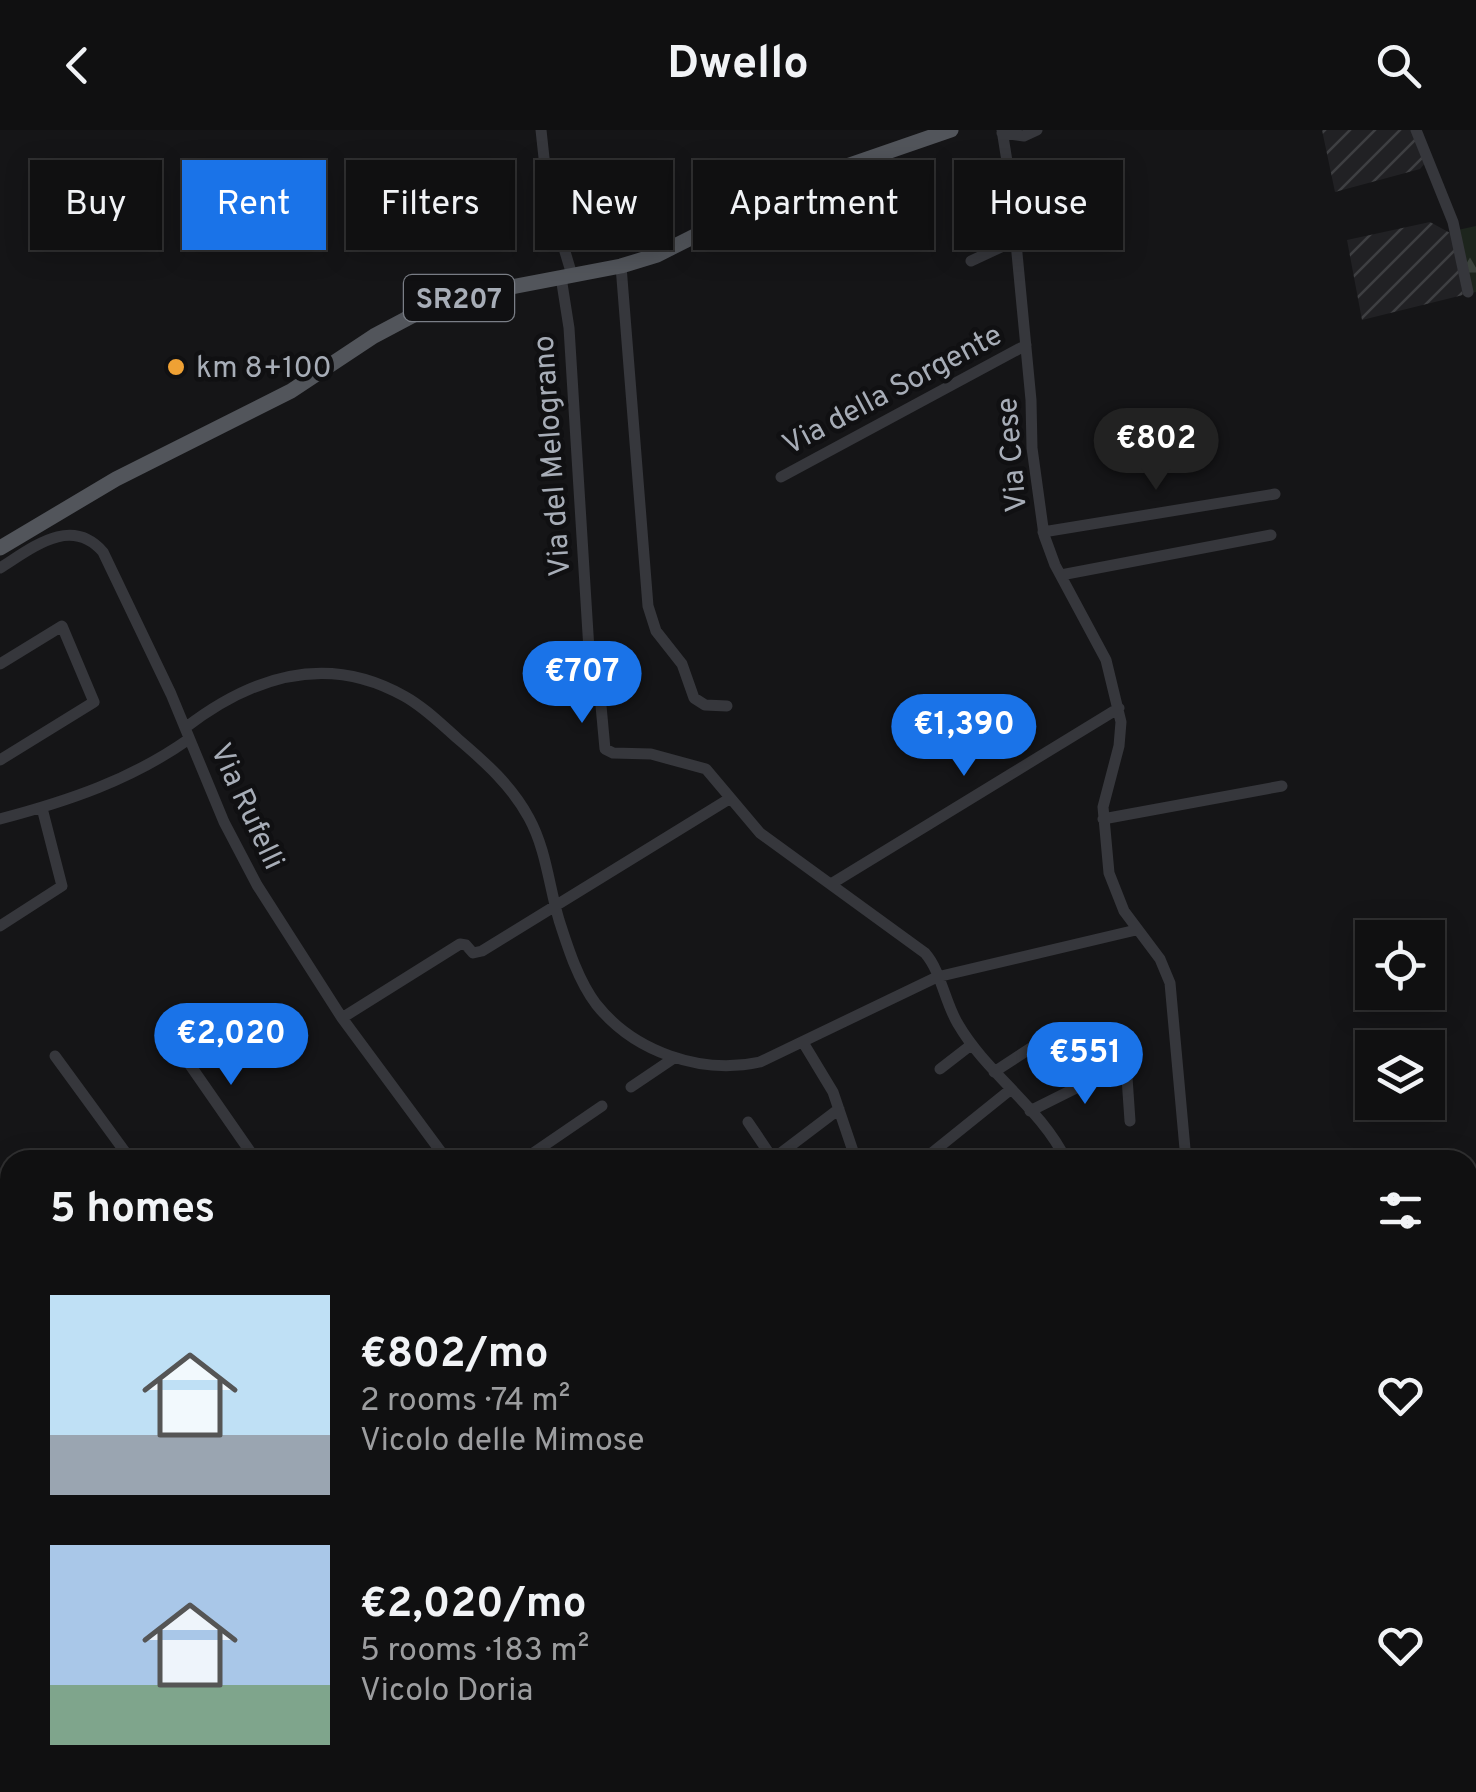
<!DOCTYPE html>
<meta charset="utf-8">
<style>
body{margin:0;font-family:Overpass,sans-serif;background:#1e1e1f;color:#f1f3f6;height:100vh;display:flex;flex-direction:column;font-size:38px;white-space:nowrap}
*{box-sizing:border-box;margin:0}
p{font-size:32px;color:#9c9d9f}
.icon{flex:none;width:55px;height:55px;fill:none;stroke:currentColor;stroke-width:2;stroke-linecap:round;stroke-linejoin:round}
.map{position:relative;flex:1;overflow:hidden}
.panel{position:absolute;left:0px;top:1020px;width:1478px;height:642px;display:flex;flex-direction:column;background:#101011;border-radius:30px 30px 0 0;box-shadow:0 5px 25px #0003,0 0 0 2px #303031}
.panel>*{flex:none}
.hud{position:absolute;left:30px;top:30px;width:1418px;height:90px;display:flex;gap:20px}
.controls{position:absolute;left:1355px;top:790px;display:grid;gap:20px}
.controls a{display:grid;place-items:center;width:90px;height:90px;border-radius:0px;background:#101011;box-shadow:0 5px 25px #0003,0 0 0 2px #303031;font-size:50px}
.price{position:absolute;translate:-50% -85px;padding:0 22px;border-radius:35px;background:#1a73e8;color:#fff;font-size:32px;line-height:65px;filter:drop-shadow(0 2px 5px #0008)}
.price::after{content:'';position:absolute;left:50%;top:60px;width:30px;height:22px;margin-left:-15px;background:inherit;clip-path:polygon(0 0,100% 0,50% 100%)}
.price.current{background:#222;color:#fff}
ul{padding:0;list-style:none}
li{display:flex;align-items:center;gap:30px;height:250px;padding:0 50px}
li span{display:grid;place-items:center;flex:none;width:280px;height:200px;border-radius:0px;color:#555}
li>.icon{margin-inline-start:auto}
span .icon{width:120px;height:120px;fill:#fffc;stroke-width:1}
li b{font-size:42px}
h2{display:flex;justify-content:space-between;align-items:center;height:120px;padding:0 50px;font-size:42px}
.chip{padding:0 35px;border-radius:0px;background:#101011;box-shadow:0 5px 25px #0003,0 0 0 2px #303031;font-size:35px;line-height:90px}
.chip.current{background:#1a73e8;color:#fff}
header{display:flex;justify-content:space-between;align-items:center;height:130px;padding:0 50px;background:#101011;font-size:45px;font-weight:700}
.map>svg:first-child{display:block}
.built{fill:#212124}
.industrial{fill:url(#industrial-furrows)}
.forest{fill:url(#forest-firs)}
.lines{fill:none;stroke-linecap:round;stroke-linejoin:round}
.minor{stroke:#36373c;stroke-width:11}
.major{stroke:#52555b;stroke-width:15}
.poi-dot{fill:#efa134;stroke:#101012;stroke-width:4}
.labels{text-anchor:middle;stroke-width:9;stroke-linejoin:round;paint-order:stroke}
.shield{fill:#101012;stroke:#7a7e86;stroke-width:2.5}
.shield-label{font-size:28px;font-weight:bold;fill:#a7adb7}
.poi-label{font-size:30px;fill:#a7adb7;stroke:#101012;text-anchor:start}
.street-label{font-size:30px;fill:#a7adb7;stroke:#101012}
</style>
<header><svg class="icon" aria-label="back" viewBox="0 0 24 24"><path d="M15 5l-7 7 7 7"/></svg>Dwello<svg class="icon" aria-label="search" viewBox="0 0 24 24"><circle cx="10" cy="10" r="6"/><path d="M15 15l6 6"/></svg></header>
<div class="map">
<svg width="1476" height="1662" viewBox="0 0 1476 1662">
<defs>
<pattern id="industrial-furrows" width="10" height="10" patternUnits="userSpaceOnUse" patternTransform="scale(2.5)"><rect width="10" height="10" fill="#212124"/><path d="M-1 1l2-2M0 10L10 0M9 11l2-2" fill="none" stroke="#3e3f42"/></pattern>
<pattern id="forest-firs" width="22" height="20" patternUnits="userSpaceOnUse" patternTransform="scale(2.5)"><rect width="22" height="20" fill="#1d251d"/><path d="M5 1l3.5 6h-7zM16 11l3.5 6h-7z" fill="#3b423c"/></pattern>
</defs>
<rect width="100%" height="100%" fill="#151517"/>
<path class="built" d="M1475,1580L1476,1662H1412L1420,1653L1468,1652V1590Z
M1351,1652L1363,1662H1061L1042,1653Z"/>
<path class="industrial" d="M1322,0H1413L1426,32L1420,39L1335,62Z
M1430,92L1452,104L1463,165L1362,190L1347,110Z"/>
<path class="forest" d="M1476,96V162L1471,163L1458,100Z"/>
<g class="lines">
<path class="minor" d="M541,0L548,65L572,145
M1002,0L1010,50L1031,270L1032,318L1044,405L1055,435L1106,530L1121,592L1119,616L1103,677L1109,743L1124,781L1160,829L1170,853L1186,1030
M1416,0L1453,92L1468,162
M1002,3L1024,6L1037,0
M971,131L1016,110
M621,136L648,476L656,501L682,534L694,568L705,575L727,576
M561,147L569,198L589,520L599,554L605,619L613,623L651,624L706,639L760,703L925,823C941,841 945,873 958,894C987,944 1041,978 1066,1030
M781,347L1026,215
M1043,402L1275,364
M0,438C32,418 71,385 103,422L171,564L224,692L257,755L342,888L447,1030
M1061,445L1271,405
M0,534L62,496L94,572L0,630
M185,598C251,547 326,522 404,566C424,577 441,594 458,609C485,632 512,656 529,688C546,719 549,756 559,790C568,818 578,850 596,874C634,922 701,945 760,932L937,847L1136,800
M0,689C68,671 131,650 189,609
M1103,689L1282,656
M831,754L1119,578
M0,796L62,756L42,678
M342,888L460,814L466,815L473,823L482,821L729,669
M1124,901L1126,933
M172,909L256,1030
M804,914L833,962L856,1030
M55,926L131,1030
M940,939L971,915
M994,942L1057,901
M631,957L674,928
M1030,981L1126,933L1130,991
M748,992L773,1029L839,979
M523,1030L602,976
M923,1030L1010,960
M1468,1144L1476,1138
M0,1235L10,1236
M1468,1287L1476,1281
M1468,1544L1476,1554
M903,1652L904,1662
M1032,1652L1049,1662
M315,1662L323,1652
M462,1662L468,1652"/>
<path class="major" d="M0,418L116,349L291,261L374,206L423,180L475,164L621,136L657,125L806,50L951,0"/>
</g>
<circle class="poi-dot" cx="176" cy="237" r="10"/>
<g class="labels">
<rect class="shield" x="404" y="145" width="110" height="46" rx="8"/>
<g class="shield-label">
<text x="459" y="178">SR207</text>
</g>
<g class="poi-label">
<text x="196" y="247">km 8+100</text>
</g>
<g class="street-label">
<text transform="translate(892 259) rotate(-28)" y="10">Via della Sorgente</text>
<text transform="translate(1011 325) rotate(-95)" y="10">Via Cese</text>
<text transform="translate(551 326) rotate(-94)" y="10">Via del Melograno</text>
<text transform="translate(248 676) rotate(65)" y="10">Via Rufelli</text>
</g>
</g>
</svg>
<div class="controls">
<a><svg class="icon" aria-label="locate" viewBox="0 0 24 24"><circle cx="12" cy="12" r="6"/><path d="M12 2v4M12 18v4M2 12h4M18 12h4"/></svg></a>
<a><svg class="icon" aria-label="layers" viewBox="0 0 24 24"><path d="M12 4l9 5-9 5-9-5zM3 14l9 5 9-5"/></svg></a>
</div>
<b class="price current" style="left:1156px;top:363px">€802</b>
<b class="price" style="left:582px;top:596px">€707</b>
<b class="price" style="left:964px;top:649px">€1,390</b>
<b class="price" style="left:231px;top:958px">€2,020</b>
<b class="price" style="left:1085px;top:977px">€551</b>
<div class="hud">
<a class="chip">Buy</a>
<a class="chip current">Rent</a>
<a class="chip">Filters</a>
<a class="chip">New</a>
<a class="chip">Apartment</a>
<a class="chip">House</a>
</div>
<section class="panel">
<h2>5 homes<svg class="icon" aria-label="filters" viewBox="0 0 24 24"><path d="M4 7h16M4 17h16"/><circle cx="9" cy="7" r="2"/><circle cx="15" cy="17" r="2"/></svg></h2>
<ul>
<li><span style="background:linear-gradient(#bfe0f5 70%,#9aa5b1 0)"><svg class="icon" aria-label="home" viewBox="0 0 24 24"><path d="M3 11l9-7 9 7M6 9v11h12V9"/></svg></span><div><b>€802/mo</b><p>2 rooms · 74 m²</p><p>Vicolo delle Mimose</p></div><svg class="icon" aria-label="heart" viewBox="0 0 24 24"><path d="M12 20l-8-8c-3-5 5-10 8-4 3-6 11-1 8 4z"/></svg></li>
<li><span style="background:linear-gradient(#a9c7e8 70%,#7fa58c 0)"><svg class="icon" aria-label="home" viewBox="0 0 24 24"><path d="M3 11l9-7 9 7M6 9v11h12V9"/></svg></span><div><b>€2,020/mo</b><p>5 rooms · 183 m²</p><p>Vicolo Doria</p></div><svg class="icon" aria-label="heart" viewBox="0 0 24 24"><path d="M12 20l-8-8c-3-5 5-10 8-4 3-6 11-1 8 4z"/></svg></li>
</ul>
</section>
</div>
